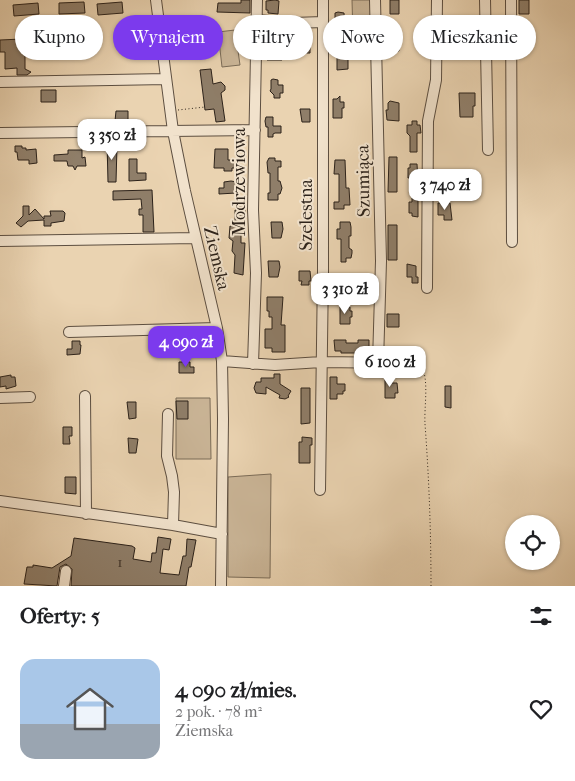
<!DOCTYPE html>
<html lang="pl">
<meta charset="utf-8">
<style>
body{margin:0;font-family:"IM FELL French Canon",serif;background:#f6f6f6;color:#202124;height:100vh;display:flex;flex-direction:column;font-size:19px;white-space:nowrap}
*{box-sizing:border-box;margin:0}
p{font-size:16px;color:#757577}
.icon{flex:none;width:28px;height:28px;fill:none;stroke:currentColor;stroke-width:2;stroke-linecap:round;stroke-linejoin:round}
.map{position:relative;height:586px;overflow:hidden}
.details{display:flex;flex-direction:column;background:#fff;flex:1}
.details>*{flex:none}
.guide{position:absolute;left:15px;top:15px;width:545px;height:45px;display:flex;gap:10px}
.controls{position:absolute;left:505px;top:515px;display:grid;gap:10px}
.controls a{display:grid;place-items:center;width:55px;height:55px;border-radius:50%;background:#fff;box-shadow:0 1px 4px #0004;font-size:25px}
.price{position:absolute;translate:-50% -42px;padding:0 11px;border-radius:10px;background:#fff;color:#222;font-size:16px;line-height:32px;filter:drop-shadow(0 1px 2px #0008)}
.price::after{content:'';position:absolute;left:50%;top:30px;width:15px;height:11px;margin-left:-8px;background:inherit;clip-path:polygon(0 0,100% 0,50% 100%)}
.price.selected{background:#7c3aed;color:#fff}
ul{padding:0;list-style:none}
li{display:flex;align-items:center;gap:15px;height:125px;padding:0 20px}
li span{display:grid;place-items:center;flex:none;width:140px;height:100px;border-radius:15px;color:#555}
li>.icon{margin-inline-start:auto}
span .icon{width:60px;height:60px;fill:#fffc;stroke-width:1}
li b{font-size:21px}
h2{display:flex;justify-content:space-between;align-items:center;height:60px;padding:0 20px;font-size:21px}
.tag{padding:0 18px;border-radius:22px;background:#fff;box-shadow:0 1px 4px #0004;font-size:18px;line-height:45px}
.tag.selected{background:#7c3aed;color:#fff}
.map>svg:first-child{display:block}
.green{fill:#cab597;stroke:#7b6c58}
.building{fill:#8f7e69;stroke:#2c221a}
.lines{fill:none;stroke-linecap:round;stroke-linejoin:round}
.minor-casing{stroke:#5c4e40;stroke-width:12}
.path{stroke:#2c221a;stroke-width:1;stroke-dasharray:1 2.5;stroke-linecap:butt}
.minor{stroke:#f1e2cc;stroke-width:10}
.labels{text-anchor:middle;stroke-width:4;stroke-linejoin:round;paint-order:stroke}
.number-label{font-size:15px;fill:#45392e}
.street-label{font-size:18px;fill:#2c221a;stroke:#f1e2cc}
</style>
<div class="map">
<svg width="575" height="586" viewBox="0 0 575 586">
<rect width="100%" height="100%" fill="#ead3b1"/>
<filter id="stains"><feTurbulence type="fractalNoise" baseFrequency=".004" numOctaves="4"/><feColorMatrix values="0 0 0 0 .2 0 0 0 0 .09 0 0 0 0 .02 0 0 0 .5 -.17"/></filter>
<radialGradient id="worn" r=".72"><stop offset=".6" stop-color="#630" stop-opacity="0"/><stop offset="1" stop-color="#630" stop-opacity=".3"/></radialGradient>
<path class="green" d="M352,0H372L373,37H353Z
M235,30L240,65L222,67L218,32Z
M176,398H210L211,459H176Z
M271,474L270,578L228,577V477Z"/>
<path class="building" d="M241,0H250V13L217,12L218,3H241Z
M275,0L279,1L278,14L268,13V10H266V1Z
M390,0H399V14H390Z
M519,0H529V14H519Z
M84,2L85,13L59,14V3Z
M122,2L123,13L98,15L97,4Z
M38,3L39,14L14,16L13,5Z
M338,12L344,13L345,31H335V13Z
M396,32V36H399V51H393V45H387V36H391V33Z
M127,33L128,46H117V34Z
M65,37H71V54H62V51L25,52V69L31,72L27,75H17V68L5,69V52H0V40Z
M304,39H310V53H300V44H304Z
M267,43L282,44V60H267Z
M359,46H368V56H348V69L337,70V47H343L348,49H359Z
M211,69L213,84L221,82L225,86V90L221,93L225,121L216,122L214,109L205,110L200,70Z
M273,79L278,80V85H283V93H280V98H274V95L270,91L271,89V80Z
M41,90H56V102H41Z
M459,93H475V106H473V117H460Z
M340,96V102H344V108H342V118H333V99H337Z
M390,101L399,103V121L387,120L386,110H388V103Z
M300,109H310V122H302Z
M116,111H128V121H126V125L118,124V121H115Z
M266,117H273V126H281V133H275L273,134V137H268V127H266L265,121Z
M412,121H417V125H420L421,133H417V152H410V136L407,133V125H412Z
M107,141H115L117,146L116,182H108Z
M15,146H22V148H26V150L36,149L37,163L29,164V160H18L17,152H15Z
M215,149H228V160H237V168H232V171H224V168H214Z
M68,150H82V158L85,157L86,166H77L75,170L73,166H68L67,161H54V155L68,154Z
M389,157H397V192H388Z
M269,158H275V161H281V167H278V181H280L282,188L280,194H278V200H268V193H270V173H268L267,162Z
M129,159H137V173H146V180L129,181Z
M335,160H345L346,188H349L350,205H344V209H334V202H339V174H334Z
M410,164H417L418,181H410V178H408V168H410Z
M231,181L237,182L239,191L236,193L219,194V188H224V182Z
M152,190L154,232H143V215H139V209H142L141,199L113,200V191Z
M412,198H418V217L412,216V213H409V202H412Z
M438,203H450L452,220H444V215H438Z
M237,205H245V218H242L241,220V243H245L243,275L234,273L235,255L232,251L233,241L229,238L230,226H235V210H237Z
M23,206H29V215L35,209L44,219V216H51L50,211H63L65,213L64,221L51,223V226H44V220L28,221L21,227L16,223L23,216Z
M271,222H282L283,229L281,238H272Z
M340,222H350L351,227V236H349V248L352,250V253L351,258H346V262H341V239H337V229H340Z
M388,225H397V260H388Z
M268,261H279L280,267L278,277H269Z
M407,264L416,266V277H418V283H412V277H407Z
M299,271H310L311,281H309V285H301L302,281H299Z
M337,278H347V292L339,293Z
M267,297H283L281,325H285V352H272V348H265V329H272V317H269V311H267Z
M340,307H350V311H352V317H350V324H340Z
M387,314H399V327H387Z
M161,339H170L171,345H174V353H162Z
M334,340H346V343H358V340H369V351H362V353H341V351H335Z
M72,341H80V345H81L80,354L67,355V349H72Z
M179,362H190V367H194V373H179Z
M274,374H280V384L291,391L288,396L289,397L285,399L279,398L280,395L266,387V394L256,393L254,388L256,382H261V378H274Z
M11,375V377H15L16,386L6,389V386L0,387V377Z
M385,376H392V383H397L398,393H395V398H385Z
M330,377H337V384H345V391H343V394H337V399H330Z
M445,386H451V408L445,407Z
M301,388H310V423L301,424Z
M176,401H188V419H177Z
M127,402H136V418L129,419Z
M63,427H72V436H69L70,444H63Z
M302,437L312,438V445H310V463H299V442H302Z
M128,438L138,439L136,453H129Z
M65,477H76V494L65,493Z
M158,537L171,539L169,550L163,549L160,573L179,575L183,556H186L187,539L196,540L191,567H189L186,586H71L72,569L66,564L60,567L57,586L24,584L27,567H33V565L52,568L71,556L74,538L132,546L135,548L133,559L151,562L152,553H156Z"/>
<g class="lines">
<defs>
<path id="minor" d="M156,0L173,131L185,191L217,328L222,361L223,419L221,586
M375,0L381,261L378,362
M485,0L488,150
M511,0L512,242
M257,20L293,23L323,22
M0,82L166,79
M0,133L255,130
M0,241L196,238
M427,288L428,121L436,80L437,0
M69,332L217,328
M222,361L275,365L321,362L403,363
M253,364L256,273L253,210L257,0
M85,396L86,514
M0,398L30,397
M168,414L167,456L172,476L174,492L173,525
M320,490L323,271V0
M0,501L173,525L222,534
M64,586L66,571"/>
</defs>
<use href="#minor" class="minor-casing"/>
<path class="path" d="M178,110L205,107
M410,364L422,367C429,382 424,407 425,424C429,478 431,532 431,586"/>
<use href="#minor" class="minor"/>
</g>
<g class="labels">
<g class="number-label">
<text x="120" y="567">1</text>
</g>
<g class="street-label">
<text transform="translate(363 181) rotate(-91)" y="6">Szumiąca</text>
<text transform="translate(239 182) rotate(-90)" y="6">Modrzewiowa</text>
<text transform="translate(306 215) rotate(-90)" y="6">Szelestna</text>
<text transform="translate(217 258) rotate(77)" y="6">Ziemska</text>
</g>
</g>
<rect width="100%" height="100%" filter="url(#stains)"/>
<rect width="100%" height="100%" fill="url(#worn)"/>
</svg>
<div class="controls">
<a><svg class="icon" aria-label="locate" viewBox="0 0 24 24"><circle cx="12" cy="12" r="6"/><path d="M12 2v4M12 18v4M2 12h4M18 12h4"/></svg></a>
</div>
<b class="price" style="left:112px;top:161px">3 350 zł</b>
<b class="price" style="left:445px;top:211px">3 740 zł</b>
<b class="price" style="left:345px;top:315px">3 310 zł</b>
<b class="price selected" style="left:186px;top:368px">4 090 zł</b>
<b class="price" style="left:390px;top:388px">6 100 zł</b>
<div class="guide">
<a class="tag">Kupno</a>
<a class="tag selected">Wynajem</a>
<a class="tag">Filtry</a>
<a class="tag">Nowe</a>
<a class="tag">Mieszkanie</a>
</div>
</div>
<section class="details">
<h2>Oferty: 5<svg class="icon" aria-label="filters" viewBox="0 0 24 24"><path d="M4 7h16M4 17h16"/><circle cx="9" cy="7" r="2"/><circle cx="15" cy="17" r="2"/></svg></h2>
<ul>
<li><span style="background:linear-gradient(#a9c7e8 65%,#9aa5b1 0)"><svg class="icon" aria-label="home" viewBox="0 0 24 24"><path d="M3 11l9-7 9 7M6 9v11h12V9"/></svg></span><div><b>4 090 zł/mies.</b><p>2 pok. · 78 m²</p><p>Ziemska</p></div><svg class="icon" aria-label="heart" viewBox="0 0 24 24"><path d="M12 20l-8-8c-3-5 5-10 8-4 3-6 11-1 8 4z"/></svg></li>
</ul>
</section>
